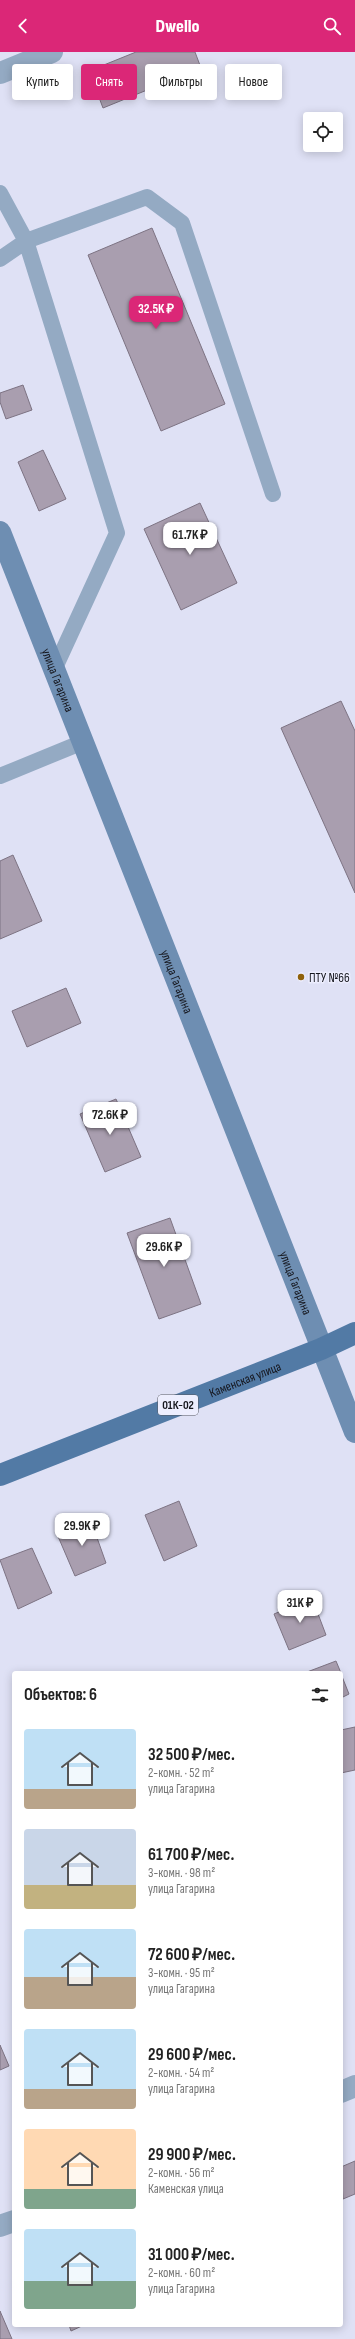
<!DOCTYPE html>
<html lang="ru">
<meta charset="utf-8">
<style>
body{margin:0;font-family:"Sofia Sans Condensed",sans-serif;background:#f2f2f2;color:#222;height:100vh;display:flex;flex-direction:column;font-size:15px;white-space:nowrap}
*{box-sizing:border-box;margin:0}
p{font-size:13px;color:#767676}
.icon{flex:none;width:22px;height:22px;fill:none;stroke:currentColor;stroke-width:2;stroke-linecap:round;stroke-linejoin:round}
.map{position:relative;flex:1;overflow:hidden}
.panel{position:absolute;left:12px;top:1619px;width:331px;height:656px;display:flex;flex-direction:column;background:#fff;border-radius:4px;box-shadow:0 2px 10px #0003}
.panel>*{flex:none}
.guide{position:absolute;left:12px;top:12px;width:331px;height:36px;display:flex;gap:8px}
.tools{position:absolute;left:303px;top:60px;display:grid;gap:8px}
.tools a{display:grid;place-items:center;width:40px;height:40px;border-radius:4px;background:#fff;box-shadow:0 2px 10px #0003;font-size:20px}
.price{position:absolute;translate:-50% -34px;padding:0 9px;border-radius:8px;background:#fff;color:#222;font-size:13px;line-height:26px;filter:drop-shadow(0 1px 2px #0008)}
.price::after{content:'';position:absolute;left:50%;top:24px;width:12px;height:9px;margin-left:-6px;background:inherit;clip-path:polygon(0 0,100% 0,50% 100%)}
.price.active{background:#db2777;color:#fff}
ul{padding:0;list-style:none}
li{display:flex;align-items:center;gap:12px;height:100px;padding:0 12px}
li span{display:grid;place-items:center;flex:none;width:112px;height:80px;border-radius:4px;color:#555}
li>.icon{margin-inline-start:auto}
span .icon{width:48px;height:48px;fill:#fffc;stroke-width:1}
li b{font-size:17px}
h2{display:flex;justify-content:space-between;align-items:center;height:48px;padding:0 12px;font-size:17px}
.pill{padding:0 14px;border-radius:4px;background:#fff;box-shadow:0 2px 10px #0003;font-size:14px;line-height:36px}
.pill.active{background:#db2777;color:#fff}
header{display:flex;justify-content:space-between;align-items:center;height:52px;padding:0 12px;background:#db2777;color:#fff;font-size:18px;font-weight:800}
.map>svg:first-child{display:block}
.building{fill:#a99eaf;stroke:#7d7383}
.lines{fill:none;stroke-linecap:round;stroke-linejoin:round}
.lane{stroke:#94aac3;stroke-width:16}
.street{stroke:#94aac3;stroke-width:22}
.secondary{stroke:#6e8eb2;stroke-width:22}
.primary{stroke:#527aa5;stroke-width:22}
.poi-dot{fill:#8f610a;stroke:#edeefe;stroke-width:1.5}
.labels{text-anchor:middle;stroke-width:3;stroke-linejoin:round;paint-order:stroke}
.shield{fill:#edeefe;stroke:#565861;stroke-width:1}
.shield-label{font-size:12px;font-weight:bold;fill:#16171e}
.street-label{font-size:13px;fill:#16171e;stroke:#edeefe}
.poi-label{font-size:13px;fill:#16171e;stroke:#edeefe;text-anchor:start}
</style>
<header><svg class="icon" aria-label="back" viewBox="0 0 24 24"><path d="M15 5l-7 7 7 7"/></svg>Dwello<svg class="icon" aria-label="search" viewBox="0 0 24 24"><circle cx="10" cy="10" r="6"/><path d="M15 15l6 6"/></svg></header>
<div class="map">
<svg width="355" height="2287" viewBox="0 0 355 2287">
<rect width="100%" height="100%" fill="#dfe1f5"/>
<path class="building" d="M136,0H195L201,16L103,56L89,19Z
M152,176L225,352L161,379L88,203Z
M23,333L32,358L6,367L0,350V341Z
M43,398L66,447L39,459L18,410Z
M200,451L237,531L181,558L144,477Z
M341,649L355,679V841L281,676Z
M13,803L42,869L0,887V809Z
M66,936L81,971L27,995L12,959Z
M116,1047L141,1105L105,1120L80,1062Z
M170,1166L201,1252L159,1267L127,1181Z
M179,1449L197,1494L164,1509L145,1463Z
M90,1466L106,1511L75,1524L57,1482Z
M32,1496L52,1541L18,1557L0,1508Z
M312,1546L326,1583L289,1598L274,1562Z
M336,1609L341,1621H308L307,1620Z
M341,1622L349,1642L341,1646Z
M355,1675V1718L341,1721V1678Z
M0,1993L9,2014L0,2018Z
M355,2109V2142L343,2147L341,2115Z
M0,2259L12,2287H0Z
M69,2273H84L71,2279Z"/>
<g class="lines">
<path class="lane" d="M0,141L26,189L117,481L54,618
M0,207L26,189L147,145L182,171L273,442
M0,724L83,690"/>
<path class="street" d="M0,21L52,0
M341,2040L355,2034
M0,2174L14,2169"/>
<path class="secondary" id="s1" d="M0,480L355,1380"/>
<path class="primary" id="s2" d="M0,1423L321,1297L355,1281"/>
</g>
<circle class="poi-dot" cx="301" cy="925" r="4"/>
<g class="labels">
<rect class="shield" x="158" y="1343" width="40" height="20" rx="3"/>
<g class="shield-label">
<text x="178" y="1357">01К-02</text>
</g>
<g class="street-label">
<text dy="5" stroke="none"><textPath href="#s1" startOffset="159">улица Гагарина</textPath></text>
<text dy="5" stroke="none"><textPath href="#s1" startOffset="483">улица Гагарина</textPath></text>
<text dy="5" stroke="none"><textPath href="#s1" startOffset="807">улица Гагарина</textPath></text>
<text dy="5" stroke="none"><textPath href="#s2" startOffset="263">Каменская улица</textPath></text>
</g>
<g class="poi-label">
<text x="309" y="930">ПТУ №66</text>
</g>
</g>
</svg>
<div class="tools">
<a><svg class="icon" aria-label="locate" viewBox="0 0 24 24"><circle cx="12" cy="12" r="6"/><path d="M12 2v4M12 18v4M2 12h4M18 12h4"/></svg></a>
</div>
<b class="price active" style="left:156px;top:278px">32.5K ₽</b>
<b class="price" style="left:190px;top:504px">61.7K ₽</b>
<b class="price" style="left:110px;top:1084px">72.6K ₽</b>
<b class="price" style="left:164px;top:1216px">29.6K ₽</b>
<b class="price" style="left:82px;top:1495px">29.9K ₽</b>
<b class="price" style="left:300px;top:1572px">31K ₽</b>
<div class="guide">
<a class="pill">Купить</a>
<a class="pill active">Снять</a>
<a class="pill">Фильтры</a>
<a class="pill">Новое</a>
</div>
<section class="panel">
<h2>Объектов: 6<svg class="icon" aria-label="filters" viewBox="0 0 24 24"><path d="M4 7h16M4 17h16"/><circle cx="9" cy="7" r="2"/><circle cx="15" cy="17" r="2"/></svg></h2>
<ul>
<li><span style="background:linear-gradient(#bfe0f5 75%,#b9a48a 0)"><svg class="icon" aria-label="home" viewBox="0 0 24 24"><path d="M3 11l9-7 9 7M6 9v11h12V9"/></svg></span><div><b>32 500 ₽/мес.</b><p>2-комн. · 52 m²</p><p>улица Гагарина</p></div></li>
<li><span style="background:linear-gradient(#c9d6e8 70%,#c2b280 0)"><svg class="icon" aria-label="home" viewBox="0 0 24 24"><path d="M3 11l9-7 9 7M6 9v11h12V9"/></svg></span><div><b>61 700 ₽/мес.</b><p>3-комн. · 98 m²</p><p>улица Гагарина</p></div></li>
<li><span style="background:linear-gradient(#bfe0f5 60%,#b9a48a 0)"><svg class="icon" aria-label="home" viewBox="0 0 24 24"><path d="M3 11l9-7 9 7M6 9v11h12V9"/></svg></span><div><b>72 600 ₽/мес.</b><p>3-комн. · 95 m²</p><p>улица Гагарина</p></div></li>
<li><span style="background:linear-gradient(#bfe0f5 75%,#b9a48a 0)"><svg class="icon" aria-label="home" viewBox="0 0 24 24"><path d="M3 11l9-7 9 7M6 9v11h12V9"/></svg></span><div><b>29 600 ₽/мес.</b><p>2-комн. · 54 m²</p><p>улица Гагарина</p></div></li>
<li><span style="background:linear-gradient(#ffd9b3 75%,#7fa58c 0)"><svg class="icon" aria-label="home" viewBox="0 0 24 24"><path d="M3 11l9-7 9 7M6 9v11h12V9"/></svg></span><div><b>29 900 ₽/мес.</b><p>2-комн. · 56 m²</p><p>Каменская улица</p></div></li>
<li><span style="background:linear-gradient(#bfe0f5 65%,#7fa58c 0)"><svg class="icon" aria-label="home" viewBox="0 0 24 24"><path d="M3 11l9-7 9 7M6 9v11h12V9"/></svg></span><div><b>31 000 ₽/мес.</b><p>2-комн. · 60 m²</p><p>улица Гагарина</p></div></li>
</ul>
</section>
</div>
